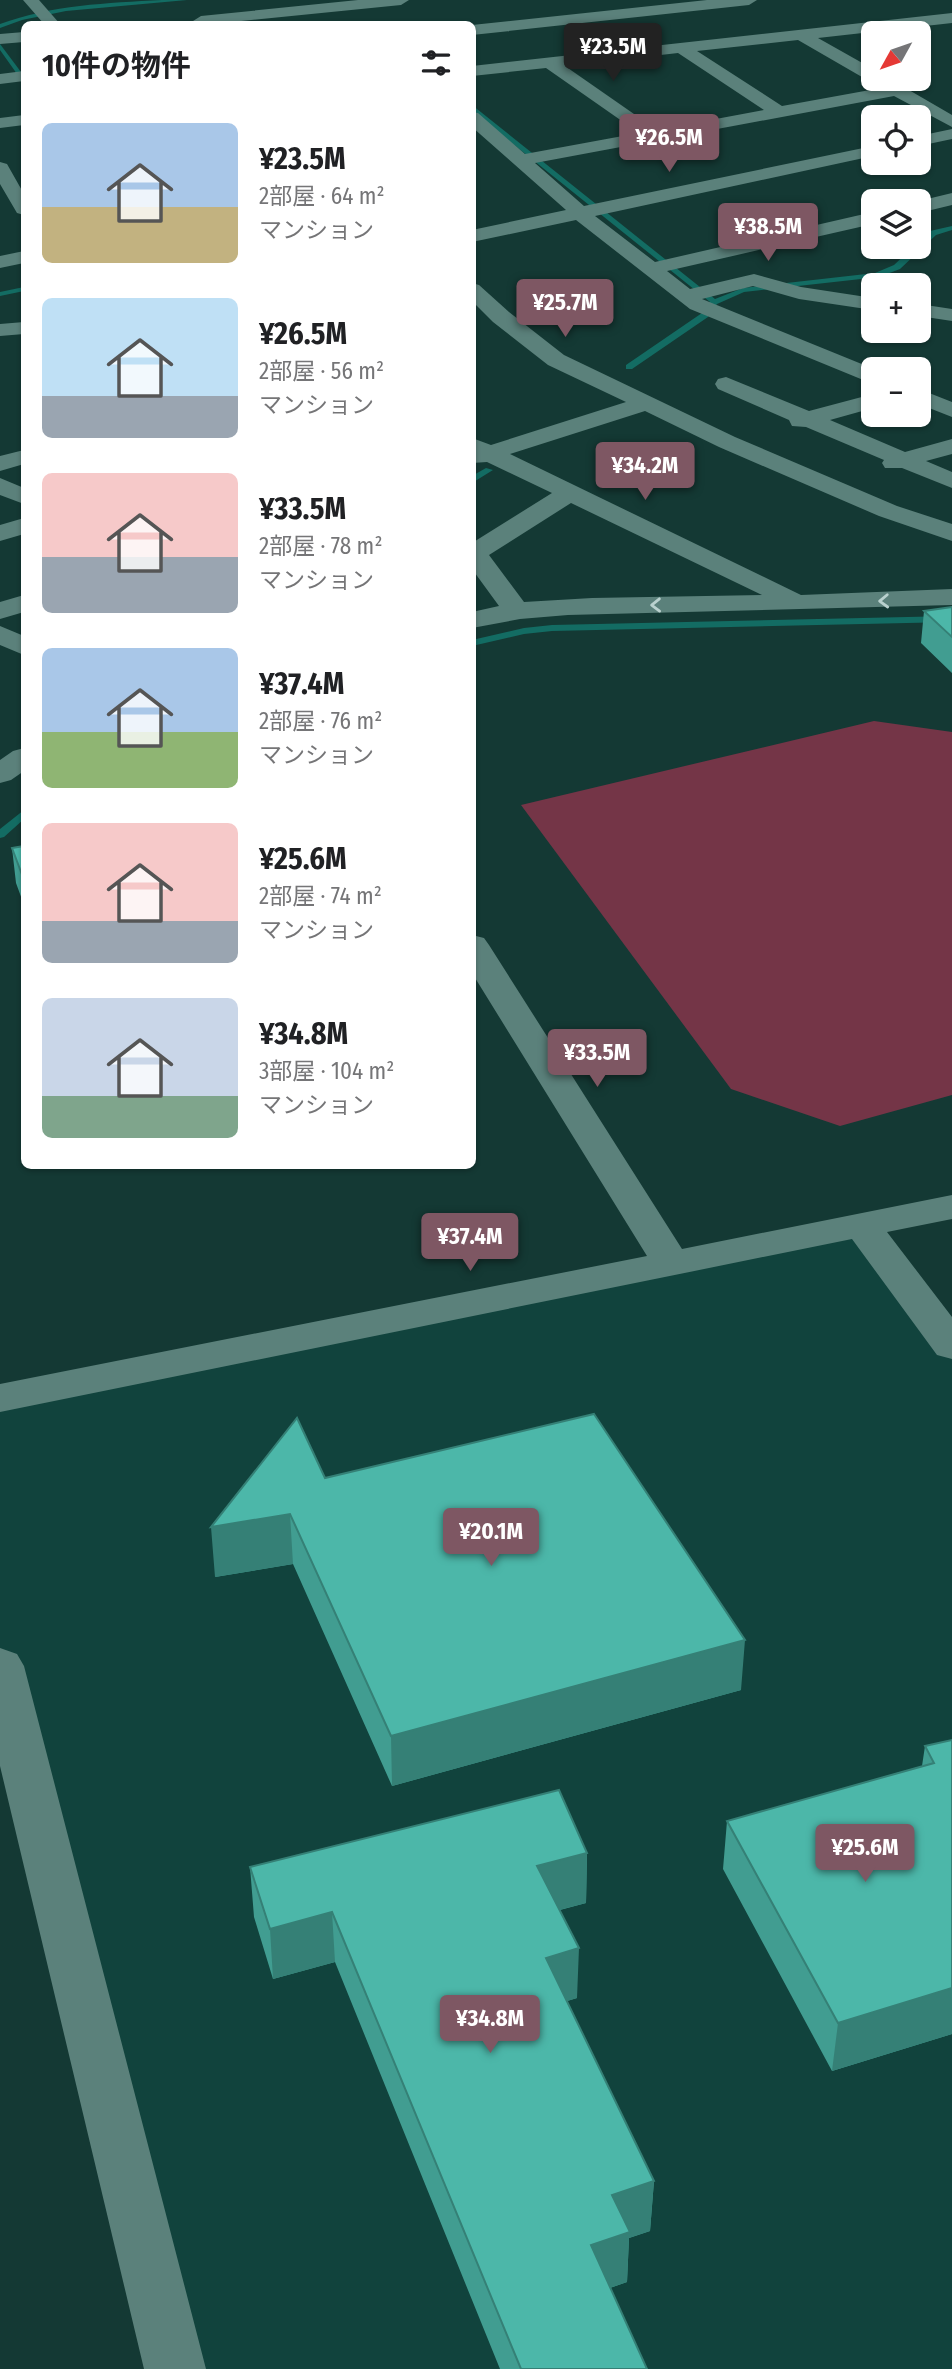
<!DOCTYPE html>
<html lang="ja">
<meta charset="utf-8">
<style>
body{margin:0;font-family:"Fira Sans Condensed","Noto Sans JP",sans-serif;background:#f6f6f6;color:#202124;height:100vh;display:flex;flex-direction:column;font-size:26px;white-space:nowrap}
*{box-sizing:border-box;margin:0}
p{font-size:23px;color:#757577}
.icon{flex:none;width:38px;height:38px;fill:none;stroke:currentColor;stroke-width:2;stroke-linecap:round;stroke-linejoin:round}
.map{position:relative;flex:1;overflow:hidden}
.panel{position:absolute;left:21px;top:21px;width:455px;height:1148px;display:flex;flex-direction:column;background:#fff;border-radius:10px;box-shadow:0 2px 5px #0004}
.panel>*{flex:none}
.needle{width:46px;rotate:230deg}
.tools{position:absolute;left:861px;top:21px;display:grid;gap:14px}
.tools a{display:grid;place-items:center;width:70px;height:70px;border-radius:10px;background:#fff;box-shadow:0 2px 5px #0004;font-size:35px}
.price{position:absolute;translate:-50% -60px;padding:0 16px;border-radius:7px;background:#7e5763;color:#fff;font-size:23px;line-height:46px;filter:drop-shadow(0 2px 4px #0008)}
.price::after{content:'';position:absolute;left:50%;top:42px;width:21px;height:16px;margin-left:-10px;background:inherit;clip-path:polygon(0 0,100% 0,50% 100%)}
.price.on{background:#222;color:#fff}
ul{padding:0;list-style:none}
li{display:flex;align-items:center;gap:21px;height:175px;padding:0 21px}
li span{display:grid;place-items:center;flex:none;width:196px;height:140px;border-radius:10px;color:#555}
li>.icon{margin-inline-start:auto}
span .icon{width:84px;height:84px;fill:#fffc;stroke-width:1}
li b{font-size:30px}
h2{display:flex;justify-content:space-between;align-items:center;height:84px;padding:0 21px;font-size:30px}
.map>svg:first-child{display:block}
.built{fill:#11433d}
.green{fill:#743547}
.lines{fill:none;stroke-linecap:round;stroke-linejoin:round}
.stream{fill:#136c63;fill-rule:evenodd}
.minor{fill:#5b817b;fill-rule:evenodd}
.wall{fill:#419d91}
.shaded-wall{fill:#358076}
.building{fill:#4cb7a9;stroke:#358076;stroke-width:2}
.oneway{stroke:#b9d1ce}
</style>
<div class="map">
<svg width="952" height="2369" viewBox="0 0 952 2369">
<rect width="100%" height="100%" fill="#143934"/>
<path class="built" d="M862,1226L952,1346V2369H175L0,1666V1398Z"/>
<path class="green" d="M874,721L952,732V1095L840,1126L731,1089L521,805Z"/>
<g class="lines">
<path class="stream" d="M162,0H187L66,11L22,20L0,28V24C52,5 107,3 162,0Z
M0,44L24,76V82L22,81L0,50Z
M472,105L715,299L743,288L875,273L894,265L913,247H919V241L930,231L952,226V230L936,235L900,269L879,277L744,292L717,304L708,317L632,369H626V365L702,313L710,302L472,111Z
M24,287V291L0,296V292Z
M486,468L493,470L472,483V476Z
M952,616V622L552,631L524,634L472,646V640L524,628L552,625Z
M24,810V819L4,837L0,838V829Z"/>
<path class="minor" d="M23,0H39L60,24H44Z
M358,0H409L401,5L212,24H196L193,21L201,16Z
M707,0H757L749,5L472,35V25Z
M952,13V23L818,38L873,69V79H890L952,115V127L894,96L535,163L584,206L873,146V156L595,216L655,262L873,212V224L667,271L690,289L754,274L801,287L873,298V310L799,299L753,286L702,299L874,369L873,384L690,309L576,220L472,242V230L566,210L472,127V112L478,113L525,154L639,133L546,68L472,76V66ZM798,40L881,88L782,106L697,51ZM678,53L764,110L657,130L565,66Z
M24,32V42L0,44V34Z
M24,71V81L0,84V74Z
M24,115V125L0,128V118Z
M952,129V139L919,146V136Z
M0,162L7,164L24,194V215L17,213L0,184Z
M952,193V205L919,213V201Z
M24,251V263L0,268V256Z
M472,283L479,285L509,312L564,355L735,437L897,506L952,524V541L879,516L719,447L645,411L510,454L801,595L952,589V605L568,615L520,619L472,628V612L499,606L472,569V543L552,493L487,462L472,463V438L491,445L626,402L548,365L493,322L472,301ZM571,503L762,595L592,598L524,602L489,555Z
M919,304L952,309V321L919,316Z
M24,322V334L0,336V324Z
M726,377L809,411L873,394V408L830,420L905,452L952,439V454L926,461L952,472V488L902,468H885L882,463L884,460L806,427L792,426L789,420L718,389L715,384L718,379Z
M919,389L952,402V417L919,404Z
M24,450V464L0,471V456Z
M0,478L24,488V504L0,495Z
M24,518V534L0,541V525Z
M24,595V612L0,619V602Z
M0,626L24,636V655L0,645Z
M24,748V771L11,780L0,783V760L13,751Z
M472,935L484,938L489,945L682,1249L952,1195V1219L887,1232L952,1317V1359L937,1355L852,1239L0,1412V1384L647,1256L472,973Z
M0,1648L17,1654L24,1666L206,2369H144L0,1766Z"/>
</g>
<path class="wall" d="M952,607V673L921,643L924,611Z
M24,846V905L16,883L12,848Z
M325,1478L741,1690L392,1786L293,1564L215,1577Z
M952,1740V2034L832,2071L723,1869L727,1821L922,1766L925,1746Z
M587,1853L586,1903L560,1910L577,1998L567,2001L654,2181L650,2231L629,2238L627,2282L610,2288L646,2369H500L335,1962L273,1979L254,1917L250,1867Z"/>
<path class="shaded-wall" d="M290,1514L293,1564L215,1577L211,1527Z
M745,1640L741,1690L392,1786L391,1736Z
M587,1853L586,1903L536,1916L537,1866Z
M332,1912L335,1962L273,1979L270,1929Z
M579,1948L577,1998L545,2008L546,1958Z
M952,1988V2034L832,2071L838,2023Z
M654,2181L650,2231L629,2238L627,2282L589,2295L591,2245L612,2195Z"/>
<path class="building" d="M952,607V637L924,611Z
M24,846V880L12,848Z
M594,1414L745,1640L391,1736L290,1514L211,1527L297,1418L325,1478Z
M952,1740V1988L838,2023L727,1821L934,1763L925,1746Z
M559,1790L587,1853L537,1866L579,1948L546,1958L654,2181L612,2195L630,2232L591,2245L647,2369H521L332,1912L270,1929L250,1867Z"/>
<defs><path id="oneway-chevron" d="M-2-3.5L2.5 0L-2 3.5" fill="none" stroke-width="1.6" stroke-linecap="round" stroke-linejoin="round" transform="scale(1.75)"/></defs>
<g class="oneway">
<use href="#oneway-chevron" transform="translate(884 601) rotate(178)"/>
<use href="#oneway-chevron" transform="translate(656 605) rotate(179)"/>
</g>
</svg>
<div class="tools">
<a><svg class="needle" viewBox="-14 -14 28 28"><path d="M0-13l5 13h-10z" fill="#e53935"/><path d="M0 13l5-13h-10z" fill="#757577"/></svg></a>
<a><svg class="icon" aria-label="locate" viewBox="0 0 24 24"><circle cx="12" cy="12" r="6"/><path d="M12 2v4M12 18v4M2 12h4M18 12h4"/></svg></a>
<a><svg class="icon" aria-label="layers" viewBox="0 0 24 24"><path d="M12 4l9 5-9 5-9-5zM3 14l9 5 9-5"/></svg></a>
<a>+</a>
<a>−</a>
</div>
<b class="price on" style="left:613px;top:83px">¥23.5M</b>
<b class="price" style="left:669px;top:174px">¥26.5M</b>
<b class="price" style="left:768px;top:263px">¥38.5M</b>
<b class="price" style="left:565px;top:339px">¥25.7M</b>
<b class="price" style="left:645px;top:502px">¥34.2M</b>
<b class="price" style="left:597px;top:1089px">¥33.5M</b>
<b class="price" style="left:470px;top:1273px">¥37.4M</b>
<b class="price" style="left:491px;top:1568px">¥20.1M</b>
<b class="price" style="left:865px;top:1884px">¥25.6M</b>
<b class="price" style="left:490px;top:2055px">¥34.8M</b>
<section class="panel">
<h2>10件の物件<svg class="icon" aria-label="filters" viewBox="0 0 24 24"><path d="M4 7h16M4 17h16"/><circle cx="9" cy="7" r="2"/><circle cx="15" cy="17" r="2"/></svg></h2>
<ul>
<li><span style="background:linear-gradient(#a9c7e8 60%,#c2b280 0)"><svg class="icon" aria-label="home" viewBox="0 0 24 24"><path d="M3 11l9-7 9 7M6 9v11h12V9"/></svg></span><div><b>¥23.5M</b><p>2部屋 · 64 m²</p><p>マンション</p></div></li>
<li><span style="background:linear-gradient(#bfe0f5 70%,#9aa5b1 0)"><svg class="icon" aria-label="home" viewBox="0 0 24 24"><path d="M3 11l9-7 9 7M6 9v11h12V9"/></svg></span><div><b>¥26.5M</b><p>2部屋 · 56 m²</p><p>マンション</p></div></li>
<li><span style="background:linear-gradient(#f6c9c9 60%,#9aa5b1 0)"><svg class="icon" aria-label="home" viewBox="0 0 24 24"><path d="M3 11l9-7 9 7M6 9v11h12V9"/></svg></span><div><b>¥33.5M</b><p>2部屋 · 78 m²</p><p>マンション</p></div></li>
<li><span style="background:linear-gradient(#a9c7e8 60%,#8fb573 0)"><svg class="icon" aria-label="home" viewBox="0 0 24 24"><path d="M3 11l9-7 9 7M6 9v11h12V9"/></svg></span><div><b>¥37.4M</b><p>2部屋 · 76 m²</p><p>マンション</p></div></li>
<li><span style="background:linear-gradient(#f6c9c9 70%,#9aa5b1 0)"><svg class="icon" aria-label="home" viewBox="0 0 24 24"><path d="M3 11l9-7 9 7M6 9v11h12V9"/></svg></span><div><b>¥25.6M</b><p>2部屋 · 74 m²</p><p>マンション</p></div></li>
<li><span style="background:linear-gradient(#c9d6e8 70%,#7fa58c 0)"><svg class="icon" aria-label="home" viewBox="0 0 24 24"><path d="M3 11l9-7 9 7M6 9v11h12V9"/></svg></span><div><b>¥34.8M</b><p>3部屋 · 104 m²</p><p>マンション</p></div></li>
</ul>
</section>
</div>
